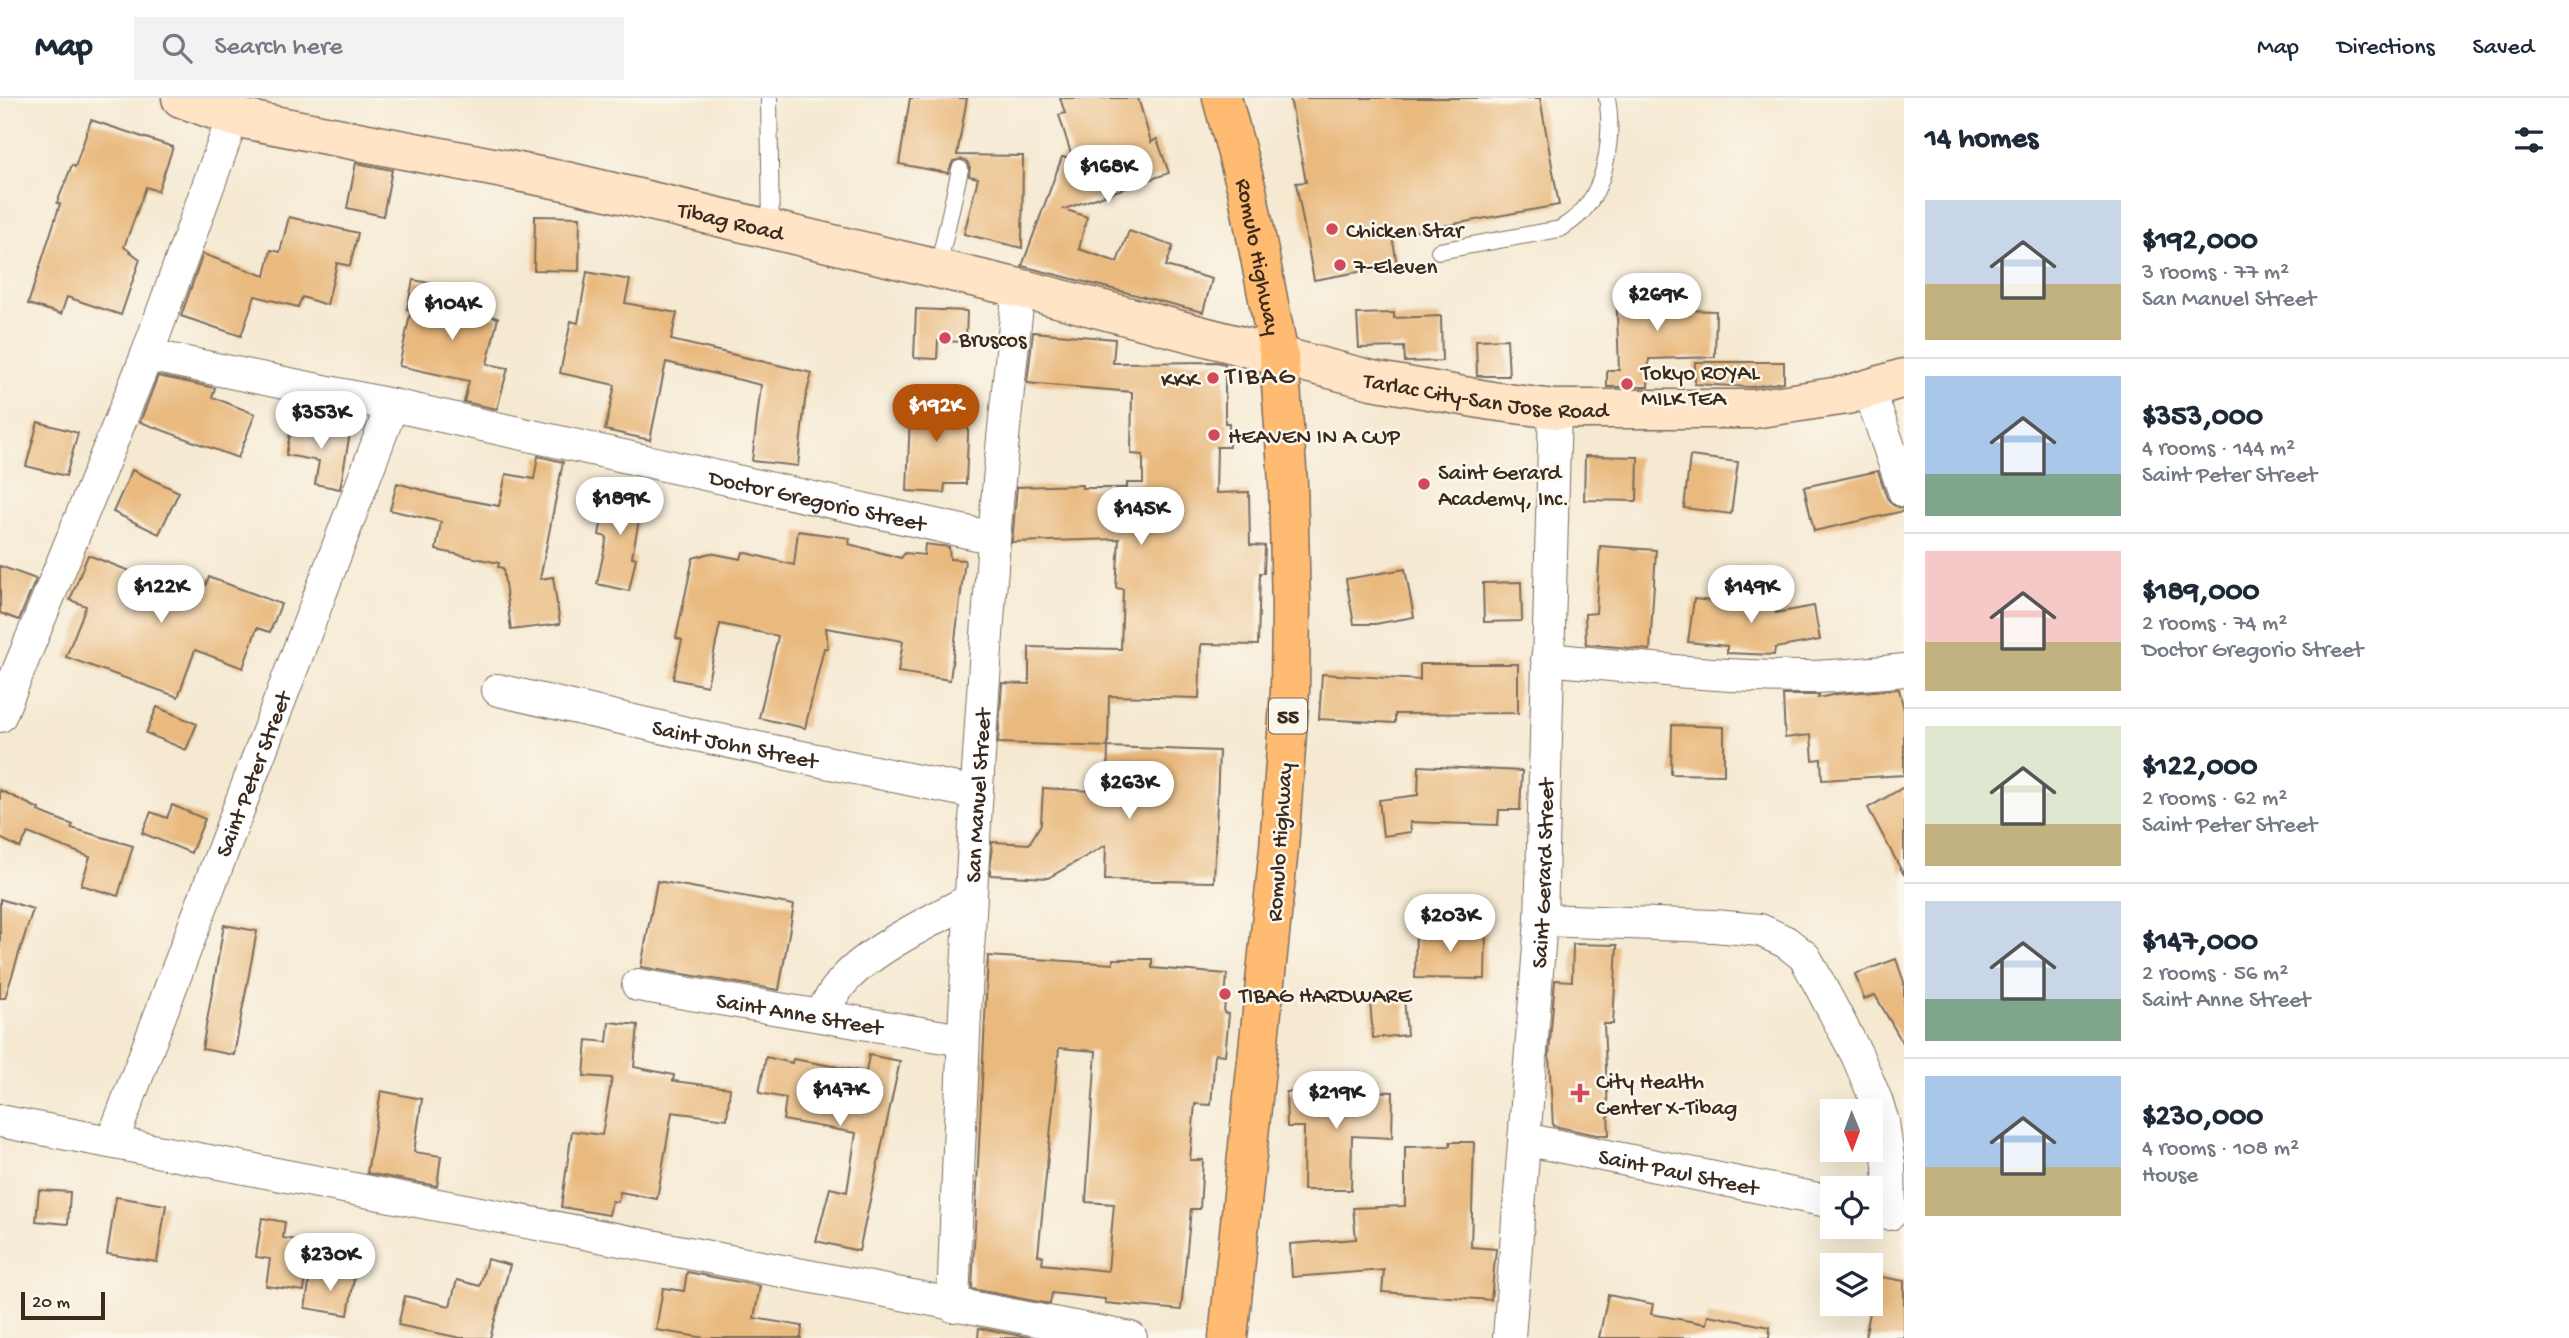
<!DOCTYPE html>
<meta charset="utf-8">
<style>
body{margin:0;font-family:"Gochi Hand",sans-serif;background:#f2f2f3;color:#1f2937;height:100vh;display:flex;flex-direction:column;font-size:26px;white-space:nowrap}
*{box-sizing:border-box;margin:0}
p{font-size:23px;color:#747a83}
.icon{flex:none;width:38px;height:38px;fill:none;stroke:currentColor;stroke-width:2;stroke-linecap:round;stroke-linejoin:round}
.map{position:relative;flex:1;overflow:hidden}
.side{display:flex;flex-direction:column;background:#fff;width:665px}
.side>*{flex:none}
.needle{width:46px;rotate:179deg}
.controls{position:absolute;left:1820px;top:1001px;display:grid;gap:14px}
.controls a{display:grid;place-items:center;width:63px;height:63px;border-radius:0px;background:#fff;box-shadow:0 7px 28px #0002;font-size:35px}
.scale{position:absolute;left:21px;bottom:18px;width:84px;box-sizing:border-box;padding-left:7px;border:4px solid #3b2a1e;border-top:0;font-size:19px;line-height:24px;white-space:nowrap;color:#3b2a1e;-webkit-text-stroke:5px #fbf7ec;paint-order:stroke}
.price{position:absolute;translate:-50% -60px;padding:0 16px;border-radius:24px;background:#fff;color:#222;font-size:23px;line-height:46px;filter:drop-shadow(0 2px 4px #0008)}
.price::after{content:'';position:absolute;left:50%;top:42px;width:21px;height:16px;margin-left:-10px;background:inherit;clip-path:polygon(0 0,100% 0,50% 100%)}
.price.active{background:#b45309;color:#fff}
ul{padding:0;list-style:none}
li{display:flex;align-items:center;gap:21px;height:175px;padding:0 21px}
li+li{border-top:2px solid #e0e1e3}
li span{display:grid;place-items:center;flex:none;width:196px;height:140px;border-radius:0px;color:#555}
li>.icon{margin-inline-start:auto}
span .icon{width:84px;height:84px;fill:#fffc;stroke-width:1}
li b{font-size:30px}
h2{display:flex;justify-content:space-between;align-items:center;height:84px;padding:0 21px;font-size:30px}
header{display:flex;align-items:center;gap:42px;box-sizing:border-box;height:98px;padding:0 35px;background:#fff;border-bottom:2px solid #e0e1e3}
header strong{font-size:33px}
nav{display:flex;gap:38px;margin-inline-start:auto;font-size:24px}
.search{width:490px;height:63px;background:#f2f2f3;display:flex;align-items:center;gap:18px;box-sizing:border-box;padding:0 24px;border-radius:0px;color:#747a83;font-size:26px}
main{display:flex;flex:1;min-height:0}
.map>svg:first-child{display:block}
.building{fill:#e9b97e;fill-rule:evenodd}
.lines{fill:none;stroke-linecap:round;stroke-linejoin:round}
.lane-casing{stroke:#7c6d5d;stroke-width:18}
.street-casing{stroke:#7c6d5d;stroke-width:34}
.secondary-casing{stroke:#7c6d5d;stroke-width:41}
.highway-casing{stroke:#7c6d5d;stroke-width:41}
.lane{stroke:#fff;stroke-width:16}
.street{stroke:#fff;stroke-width:32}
.secondary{stroke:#ffe4c6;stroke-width:38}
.highway{stroke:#ffbb71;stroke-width:38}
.poi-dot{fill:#d1495b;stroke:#fbf7ec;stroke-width:2.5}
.labels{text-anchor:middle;stroke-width:5;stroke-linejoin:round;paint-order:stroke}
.shield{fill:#fbf7ec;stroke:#75685c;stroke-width:2}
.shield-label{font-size:21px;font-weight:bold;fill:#3b2a1e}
.street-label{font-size:23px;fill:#3b2a1e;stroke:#fbf7ec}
.poi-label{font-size:23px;fill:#3b2a1e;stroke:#fbf7ec;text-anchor:start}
.quarter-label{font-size:26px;letter-spacing:2px;fill:#3b2a1e;stroke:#fbf7ec}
</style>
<header>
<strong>Map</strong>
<div class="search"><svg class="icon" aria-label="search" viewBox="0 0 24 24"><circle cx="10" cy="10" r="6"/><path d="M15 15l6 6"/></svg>Search here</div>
<nav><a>Map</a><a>Directions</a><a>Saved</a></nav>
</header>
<main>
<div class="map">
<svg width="1904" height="1240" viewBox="0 0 1904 1240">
<rect width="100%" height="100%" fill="#fbf7ec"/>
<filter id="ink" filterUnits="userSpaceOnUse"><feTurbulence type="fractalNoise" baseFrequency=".0143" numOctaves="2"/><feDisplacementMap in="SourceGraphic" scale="14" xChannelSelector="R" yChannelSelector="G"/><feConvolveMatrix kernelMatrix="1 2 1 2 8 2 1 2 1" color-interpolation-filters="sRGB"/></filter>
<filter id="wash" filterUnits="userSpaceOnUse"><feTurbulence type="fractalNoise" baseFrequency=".00686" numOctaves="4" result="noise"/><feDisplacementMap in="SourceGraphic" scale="28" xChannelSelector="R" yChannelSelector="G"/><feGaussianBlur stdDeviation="1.57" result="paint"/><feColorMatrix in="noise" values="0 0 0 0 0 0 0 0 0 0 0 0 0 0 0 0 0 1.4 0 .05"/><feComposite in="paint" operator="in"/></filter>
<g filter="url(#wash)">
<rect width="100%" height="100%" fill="#f5e9d2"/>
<g id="blocks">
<path class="building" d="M910,0H967L957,57L1023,58L1022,150L964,136L978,80L969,78L970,69L967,63L962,61L953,63L948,75L899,66Z
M1060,0H1138L1151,44L1157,41L1169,75L1064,111L1087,119L1079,151L1117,164L1129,133L1173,148L1166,168L1212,181L1203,214L1022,168L1062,59H1072L1059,17L1065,15Z
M1290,0H1540L1559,107L1392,137L1397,167L1314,182L1296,85L1306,84Z
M91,22L173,49L158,93L146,89L124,149L140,161L121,217L67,199L61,216L28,206L60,106L57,105L72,67L75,69Z
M356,65L392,72L383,118L347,110Z
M535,118L580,119L579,173L534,172Z
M289,119L358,135L350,168L337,165L327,207L302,199L298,209L255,198L241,238L181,218L203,156L265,178L271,152L280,154Z
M587,174L630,182L625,205L677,215L671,242L812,275L805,302L798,368L752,363L761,287L666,264L650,342L605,332L615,287L560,275L571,223L578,225Z
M413,182L464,191L460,210L498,220L487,266L508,270L497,311L464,304L469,283L399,268L411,212L407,211Z
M1676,187V212L1716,213L1715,259L1649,261L1648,289H1607V272H1619L1616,189Z
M916,211L967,213L966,244L938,243L937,261L914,260Z
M1394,215V220L1441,218L1442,263L1405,264L1404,249L1359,250L1357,216Z
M1033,234L1115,241L1113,265L1216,264L1225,266V325H1229V349H1217L1216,395L1249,394L1250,447L1265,448L1264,475H1260L1258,547L1201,546L1199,600L1109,598L1108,649L998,645L1002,585L1029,586V549L1121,551L1123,491L1116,490L1119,441L1012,444L1017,389L1082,387V390H1127V385H1143V357L1131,356L1132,294L1027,285Z
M1507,241L1509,278H1477L1476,242Z
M1695,264H1784V284L1751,289L1695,286Z
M158,278L215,290L212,299L255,316L238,360L140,324Z
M911,291L969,313L966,386H945L944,395L907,393Z
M38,324L78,335L66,378L26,368Z
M292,325L350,335L340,391L315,386L319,363L286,357Z
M538,358L563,364L540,481L553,479L560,526L511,532L503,470L498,469L499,465L436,452L441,424L390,412L397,385L440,397L499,408L506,376L534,381Z
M1585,358L1638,359L1637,403L1584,402Z
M1690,358L1738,364L1731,416L1684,410Z
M132,372L179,394L159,436L113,414Z
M1878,373L1887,400L1893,407L1904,411V413L1814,433L1804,389Z
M608,389L644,396L632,459L636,460L629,493L597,486L607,439L599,437Z
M798,433L850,440L849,446L901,460L905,455L924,457L925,446L949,449L950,461L965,462L950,582L898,574L903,543L826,530L828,550H824L805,630L759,620L778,538L720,526L707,588L673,581L682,542L676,540L693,460L710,455L741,461L743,454L794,467Z
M1600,448L1656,452L1650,552L1586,546L1585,516L1596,515Z
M88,457L200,500L209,479L281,506L270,534L257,530L243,570L195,552L178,599L66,559L86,508L70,502Z
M0,468L36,481L19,522L0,515Z
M1405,471L1414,519L1375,526H1354L1346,481Z
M1521,484L1522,523L1484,524L1483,485Z
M1730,496L1777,498L1776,515L1814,508L1820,542L1775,550L1774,557L1727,555V548L1688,544L1694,501L1729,505Z
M1420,566H1518V615L1395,616V625L1319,621L1322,576L1420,582Z
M1899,591L1904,612V677L1822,682L1821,661L1813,662L1811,637L1785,640L1783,597H1819L1818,600L1837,596Z
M157,609L197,626L186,652L146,635Z
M1672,627L1724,629V677L1671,676Z
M1108,649L1219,653L1214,784L1105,782L1106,747L1048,780L990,777L992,744L1029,746L1041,726L1043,690L1107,694Z
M1419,668L1522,673L1520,712H1499L1498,727L1410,724L1411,734L1383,738L1379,702L1418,697Z
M1904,689V777L1868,710Z
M0,692L39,711L38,713L73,727L71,730L133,748L118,798L81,787L90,759L28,735L20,750L0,740Z
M172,707L205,721L191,755L142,735L151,714L167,720Z
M657,783L794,807L779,892L641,869Z
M0,801L33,811L5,900H0Z
M224,827L257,833L234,957L202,951Z
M1416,831L1486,833L1485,881L1415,880Z
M1573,846L1617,847L1613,926H1604L1609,1037H1597L1553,1028L1549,957L1555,882L1572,883Z
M988,858L1113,866V861H1152V870L1227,876L1224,915L1229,916L1225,957L1215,956L1211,1007L1195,1006L1190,1062H1203L1200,1111H1191L1181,1212L1105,1205V1201L1052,1195L1050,1206L972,1191ZM1059,950L1096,953L1086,1104L1114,1106L1108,1173L1042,1166L1043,1158L1038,1157Z
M1896,861L1904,884V947L1875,897L1864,901L1855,876Z
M1404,899L1407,937L1373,940L1370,902Z
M609,924L638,927L634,969L674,977L673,983L730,990L727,1021L672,1014L657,1101L620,1094L618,1104L612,1103L609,1117L561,1109L572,1033L602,1037L612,980L584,978L587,942L607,944Z
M869,957L900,963L859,1153L816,1143L830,1090L847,1094L856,1035L783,1022L786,1000L759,995L766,959L792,965L793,961L866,974Z
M1333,992L1393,994L1392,1040L1352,1038L1351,1092H1303L1304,1029H1287L1286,994H1333Z
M381,993L422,1001L414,1054L441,1058L437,1088L367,1075Z
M1450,1044H1474L1471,1149L1496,1151L1491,1202L1382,1194L1384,1172L1292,1179L1290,1146L1356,1141L1353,1110L1405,1108V1049L1450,1048Z
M39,1092L70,1094L68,1126L36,1123Z
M116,1099L166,1107L157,1164L107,1156Z
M262,1120L285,1124L283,1140L311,1144L304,1193L266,1188L270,1161L256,1159Z
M487,1161L510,1167L490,1240H461L398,1227L405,1198L450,1208L457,1182L480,1188Z
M311,1174L354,1180L348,1217L305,1210Z
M687,1174L760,1188L754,1220L802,1228L801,1240H705L656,1232L663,1190L684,1193Z
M1877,1178L1904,1183V1240H1865Z
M1608,1197L1653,1206L1651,1216L1706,1226L1708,1217L1770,1229L1769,1240H1599Z
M979,1230L1033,1240H978Z"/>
</g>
</g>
<g filter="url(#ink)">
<use href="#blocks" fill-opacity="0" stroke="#7c6d5d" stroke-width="2"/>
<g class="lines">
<defs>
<path id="lane" d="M769,0L771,131
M1439,153L1560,131C1569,125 1579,119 1585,110C1608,82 1613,34 1607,0
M938,170L960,71"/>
<g id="street">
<path id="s1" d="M147,257L392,307L994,440"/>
<path d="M1869,291L1904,393"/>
<path d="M1547,561C1635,569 1724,580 1813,579C1843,578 1874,575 1904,572"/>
<path id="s2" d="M498,592L691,636L976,695"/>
<path d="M0,618L147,257L233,19"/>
<path d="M1541,822L1714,828L1760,832L1786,844L1805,859L1857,957L1876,1002L1883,1024L1889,1067L1890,1116"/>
<path id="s3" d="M638,887L962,942"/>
<path d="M820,917C828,904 835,891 845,881C872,851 934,821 970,802"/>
<path d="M0,1023L1131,1240"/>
<path id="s4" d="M1524,1041L1832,1104"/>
<path id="s5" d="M112,1044L392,307"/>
<path id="s6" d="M953,1208C962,952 974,697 994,443C1000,358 1010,274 1019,190"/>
<path id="s7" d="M1509,1240L1541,822L1555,311"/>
</g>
<g id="secondary">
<path id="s8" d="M181,0L233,19L570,84L1019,190L1372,282L1492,303L1555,311H1753L1847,297L1904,280"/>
</g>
<g id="highway">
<path id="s9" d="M1222,0L1247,92L1279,258L1288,385L1291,509L1290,592L1279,750L1228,1240"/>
</g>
</defs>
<use href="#lane" class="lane-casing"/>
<use href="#street" class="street-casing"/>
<use href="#secondary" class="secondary-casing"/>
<use href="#highway" class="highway-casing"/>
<use href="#lane" class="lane"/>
<use href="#street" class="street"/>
<use href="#secondary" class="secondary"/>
<use href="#highway" class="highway"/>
</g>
</g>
<g class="poi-dot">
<circle cx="1332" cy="131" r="7"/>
<circle cx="1340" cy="167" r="7"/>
<circle cx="945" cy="240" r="7"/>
<circle cx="1213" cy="280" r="7"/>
<circle cx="1627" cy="286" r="7"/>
<circle cx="1214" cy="337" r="7"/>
<circle cx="1424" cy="386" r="7"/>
<circle cx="1225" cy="896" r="7"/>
<path d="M1576.5 984.5h7v7h7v7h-7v7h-7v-7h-7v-7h7z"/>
</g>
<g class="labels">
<rect class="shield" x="1269" y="600.5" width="38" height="35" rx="5"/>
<g class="shield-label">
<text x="1288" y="625">55</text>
</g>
<g class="street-label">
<text dy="8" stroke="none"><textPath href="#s8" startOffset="564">Tibag Road</textPath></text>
<text dy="8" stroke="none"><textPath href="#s9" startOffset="163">Romulo Highway</textPath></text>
<text dy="8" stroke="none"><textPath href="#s8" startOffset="1340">Tarlac City-San Jose Road</textPath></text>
<text dy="8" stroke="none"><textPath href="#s1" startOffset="686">Doctor Gregorio Street</textPath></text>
<text dy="8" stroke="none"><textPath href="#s2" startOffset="243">Saint John Street</textPath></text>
<text dy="8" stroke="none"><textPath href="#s5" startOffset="394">Saint Peter Street</textPath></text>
<text dy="8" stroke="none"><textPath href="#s6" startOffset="511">San Manuel Street</textPath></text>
<text transform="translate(1278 744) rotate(-86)" y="8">Romulo Highway</text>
<text dy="8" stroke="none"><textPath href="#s7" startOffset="466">Saint Gerard Street</textPath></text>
<text dy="8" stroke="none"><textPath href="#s3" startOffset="164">Saint Anne Street</textPath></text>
<text dy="8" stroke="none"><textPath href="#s4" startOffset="158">Saint Paul Street</textPath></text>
</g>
<g class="poi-label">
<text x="1346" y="139">Chicken Star</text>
<text x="1354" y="175">7-Eleven</text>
<text x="959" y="248">Bruscos</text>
<text x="1641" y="281">Tokyo ROYAL<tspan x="1641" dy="26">MILK TEA</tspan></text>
<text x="1199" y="288" text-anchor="end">KKK</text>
<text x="1228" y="345">HEAVEN IN A CUP</text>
<text x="1438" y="381">Saint Gerard<tspan x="1438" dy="26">Academy, Inc.</tspan></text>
<text x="1239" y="904">TIBAG HARDWARE</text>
<text x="1596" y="990">City Health<tspan x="1596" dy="26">Center X-Tibag</tspan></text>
</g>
<g class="quarter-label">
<text x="1261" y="285">TIBAG</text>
</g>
</g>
</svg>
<div class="controls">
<a><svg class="needle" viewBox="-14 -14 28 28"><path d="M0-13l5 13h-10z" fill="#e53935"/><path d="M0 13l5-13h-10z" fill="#747a83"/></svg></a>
<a><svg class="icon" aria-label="locate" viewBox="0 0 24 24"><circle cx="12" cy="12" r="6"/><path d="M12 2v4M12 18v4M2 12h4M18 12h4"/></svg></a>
<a><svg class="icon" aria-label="layers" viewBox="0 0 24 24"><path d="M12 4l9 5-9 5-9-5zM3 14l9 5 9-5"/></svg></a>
</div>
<div class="scale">20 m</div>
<b class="price" style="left:1108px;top:107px">$168K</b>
<b class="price" style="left:1657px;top:235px">$269K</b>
<b class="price" style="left:452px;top:244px">$104K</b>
<b class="price active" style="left:936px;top:346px">$192K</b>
<b class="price" style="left:321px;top:353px">$353K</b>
<b class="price" style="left:620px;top:439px">$189K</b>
<b class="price" style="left:1141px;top:449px">$145K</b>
<b class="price" style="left:161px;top:527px">$122K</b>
<b class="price" style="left:1751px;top:527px">$149K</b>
<b class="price" style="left:1129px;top:723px">$263K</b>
<b class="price" style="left:1450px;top:856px">$203K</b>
<b class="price" style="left:840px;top:1030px">$147K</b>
<b class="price" style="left:1336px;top:1033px">$219K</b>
<b class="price" style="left:330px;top:1195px">$230K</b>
</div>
<section class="side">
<h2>14 homes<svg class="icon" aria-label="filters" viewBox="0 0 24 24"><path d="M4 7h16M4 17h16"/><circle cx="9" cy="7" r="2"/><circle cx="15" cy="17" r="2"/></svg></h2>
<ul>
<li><span style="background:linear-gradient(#c9d6e8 60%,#c2b280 0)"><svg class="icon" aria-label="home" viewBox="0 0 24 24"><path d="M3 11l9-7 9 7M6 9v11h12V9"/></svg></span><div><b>$192,000</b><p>3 rooms · 77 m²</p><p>San Manuel Street</p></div></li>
<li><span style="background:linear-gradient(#a9c7e8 70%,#7fa58c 0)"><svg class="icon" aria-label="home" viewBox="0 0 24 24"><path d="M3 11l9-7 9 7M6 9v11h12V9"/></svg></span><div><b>$353,000</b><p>4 rooms · 144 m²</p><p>Saint Peter Street</p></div></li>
<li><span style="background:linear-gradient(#f6c9c9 65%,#c2b280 0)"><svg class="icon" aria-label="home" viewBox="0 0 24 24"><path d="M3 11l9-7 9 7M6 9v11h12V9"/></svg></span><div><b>$189,000</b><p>2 rooms · 74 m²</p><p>Doctor Gregorio Street</p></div></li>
<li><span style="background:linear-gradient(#dfe7d0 70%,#c2b280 0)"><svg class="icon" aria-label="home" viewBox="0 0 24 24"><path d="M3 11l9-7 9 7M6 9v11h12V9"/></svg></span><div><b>$122,000</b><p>2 rooms · 62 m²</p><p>Saint Peter Street</p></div></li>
<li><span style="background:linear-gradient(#c9d6e8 70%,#7fa58c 0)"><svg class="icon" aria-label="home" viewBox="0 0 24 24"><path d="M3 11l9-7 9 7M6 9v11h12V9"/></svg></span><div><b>$147,000</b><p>2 rooms · 56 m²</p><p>Saint Anne Street</p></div></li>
<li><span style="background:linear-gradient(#a9c7e8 65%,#c2b280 0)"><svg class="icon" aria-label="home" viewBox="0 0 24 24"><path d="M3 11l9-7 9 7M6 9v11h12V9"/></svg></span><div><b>$230,000</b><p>4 rooms · 108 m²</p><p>House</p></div></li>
</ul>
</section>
</main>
